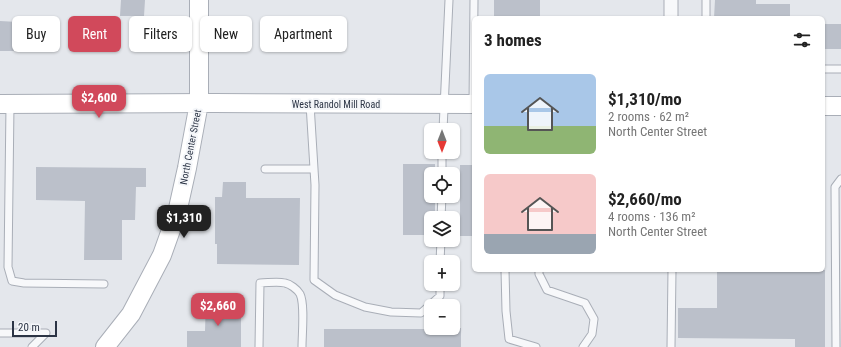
<!DOCTYPE html>
<meta charset="utf-8">
<style>
body{margin:0;font-family:"Roboto Condensed",sans-serif;background:#f2f2f2;color:#222;height:100vh;display:flex;flex-direction:column;font-size:15px;white-space:nowrap}
*{box-sizing:border-box;margin:0}
p{font-size:13px;color:#767676}
.icon{flex:none;width:22px;height:22px;fill:none;stroke:currentColor;stroke-width:2;stroke-linecap:round;stroke-linejoin:round}
.map{position:relative;flex:1;overflow:hidden}
.drawer{position:absolute;left:472px;top:16px;width:353px;height:256px;display:flex;flex-direction:column;background:#fff;border-radius:6px;box-shadow:0 1px 3px #0004}
.drawer>*{flex:none}
.guide{position:absolute;left:12px;top:16px;width:380px;height:36px;display:flex;gap:8px}
.needle{width:26px;rotate:180deg}
.fabs{position:absolute;left:424px;top:123px;display:grid;gap:8px}
.fabs a{display:grid;place-items:center;width:36px;height:36px;border-radius:6px;background:#fff;box-shadow:0 1px 3px #0004;font-size:20px}
.scale{position:absolute;left:12px;bottom:10px;width:45px;box-sizing:border-box;padding-left:4px;border:2px solid #2b3445;border-top:0;font-size:11px;line-height:14px;white-space:nowrap;color:#2b3445;-webkit-text-stroke:3px #f4f6f9;paint-order:stroke}
.price{position:absolute;translate:-50% -34px;padding:0 9px;border-radius:8px;background:#d1495b;color:#fff;font-size:13px;line-height:26px;filter:drop-shadow(0 1px 2px #0008)}
.price::after{content:'';position:absolute;left:50%;top:24px;width:12px;height:9px;margin-left:-6px;background:inherit;clip-path:polygon(0 0,100% 0,50% 100%)}
.price.on{background:#222;color:#fff}
ul{padding:0;list-style:none}
li{display:flex;align-items:center;gap:12px;height:100px;padding:0 12px}
li span{display:grid;place-items:center;flex:none;width:112px;height:80px;border-radius:6px;color:#555}
li>.icon{margin-inline-start:auto}
span .icon{width:48px;height:48px;fill:#fffc;stroke-width:1}
li b{font-size:17px}
h2{display:flex;justify-content:space-between;align-items:center;height:48px;padding:0 12px;font-size:17px}
.chip{padding:0 14px;border-radius:6px;background:#fff;box-shadow:0 1px 3px #0004;font-size:14px;line-height:36px}
.chip.on{background:#d1495b;color:#fff}
.map>svg:first-child{display:block}
.building{fill:#bbc0ca}
.lines{fill:none;stroke-linecap:round;stroke-linejoin:round}
.service-casing{stroke:#a9aeb7;stroke-width:9}
.minor-casing{stroke:#a9aeb7;stroke-width:15}
.secondary-casing{stroke:#a9aeb7;stroke-width:20}
.service{stroke:#f7f8fa;stroke-width:7}
.minor{stroke:#f7f8fa;stroke-width:13}
.secondary{stroke:#fff;stroke-width:18}
.labels{text-anchor:middle;stroke-width:4;stroke-linejoin:round;paint-order:stroke}
.street-label{font-size:10px;fill:#2b3445;stroke:#f4f6f9}
</style>
<div class="map">
<svg width="841" height="347" viewBox="0 0 841 347">
<rect width="100%" height="100%" fill="#e4e7ec"/>
<path class="building" d="M121,0H145L144,16H120Z
M494,0H540V18H494Z
M715,0H756V4H790V18H714Z
M0,21L18,22V30H33V51H0Z
M823,24H841V49H823Z
M403,164H435V174H431V196H435V218H431V235H403Z
M460,165H474V236H460Z
M36,167L146,168V187H136L135,220H122V260H84L85,201L36,200Z
M223,182H246V198H300L299,265L217,264V244H215V197H222Z
M717,270H825V347H795V339L678,338V308H717Z
M206,299H232L231,312H241V347H187V331H205Z
M428,328H461V347H324V329H428Z"/>
<g class="lines">
<defs>
<path id="service" d="M706,0V18
M823,69H841
M310,104L315,185L314,280L335,295L365,307L391,312L421,313L440,296V284
M473,104L474,0
M10,105L8,267L12,281L24,283L104,284
M443,130L449,0
M265,169H314
M442,174V152
M441,218L442,196
M440,262L441,240
M505,270L506,311L509,339L536,347
M539,270V274L547,290L585,303L594,319L592,334L583,347
M0,333H46L32,347
M259,347L260,283C268,283 277,281 285,283C290,284 297,289 300,294C305,304 302,334 302,347
M671,347L672,270
M836,347L835,187L841,179"/>
<path id="minor" d="M671,0V18"/>
<path id="secondary" d="M0,104L214,103L474,104
M823,106H841
M105,347L131,314L162,255L177,213L187,168L199,103V0"/>
</defs>
<use href="#service" class="service-casing"/>
<use href="#minor" class="minor-casing"/>
<use href="#secondary" class="secondary-casing"/>
<use href="#service" class="service"/>
<use href="#minor" class="minor"/>
<use href="#secondary" class="secondary"/>
</g>
<g class="labels">
<g class="street-label">
<text x="336" y="108">West Randol Mill Road</text>
<text transform="translate(190 147) rotate(-79)" y="4">North Center Street</text>
</g>
</g>
</svg>
<div class="fabs">
<a><svg class="needle" viewBox="-14 -14 28 28"><path d="M0-13l5 13h-10z" fill="#e53935"/><path d="M0 13l5-13h-10z" fill="#767676"/></svg></a>
<a><svg class="icon" aria-label="locate" viewBox="0 0 24 24"><circle cx="12" cy="12" r="6"/><path d="M12 2v4M12 18v4M2 12h4M18 12h4"/></svg></a>
<a><svg class="icon" aria-label="layers" viewBox="0 0 24 24"><path d="M12 4l9 5-9 5-9-5zM3 14l9 5 9-5"/></svg></a>
<a>+</a>
<a>−</a>
</div>
<div class="scale">20 m</div>
<b class="price" style="left:99px;top:119px">$2,600</b>
<b class="price on" style="left:184px;top:239px">$1,310</b>
<b class="price" style="left:218px;top:327px">$2,660</b>
<div class="guide">
<a class="chip">Buy</a>
<a class="chip on">Rent</a>
<a class="chip">Filters</a>
<a class="chip">New</a>
<a class="chip">Apartment</a>
</div>
<section class="drawer">
<h2>3 homes<svg class="icon" aria-label="filters" viewBox="0 0 24 24"><path d="M4 7h16M4 17h16"/><circle cx="9" cy="7" r="2"/><circle cx="15" cy="17" r="2"/></svg></h2>
<ul>
<li><span style="background:linear-gradient(#a9c7e8 65%,#8fb573 0)"><svg class="icon" aria-label="home" viewBox="0 0 24 24"><path d="M3 11l9-7 9 7M6 9v11h12V9"/></svg></span><div><b>$1,310/mo</b><p>2 rooms · 62 m²</p><p>North Center Street</p></div></li>
<li><span style="background:linear-gradient(#f6c9c9 75%,#9aa5b1 0)"><svg class="icon" aria-label="home" viewBox="0 0 24 24"><path d="M3 11l9-7 9 7M6 9v11h12V9"/></svg></span><div><b>$2,660/mo</b><p>4 rooms · 136 m²</p><p>North Center Street</p></div></li>
</ul>
</section>
</div>
